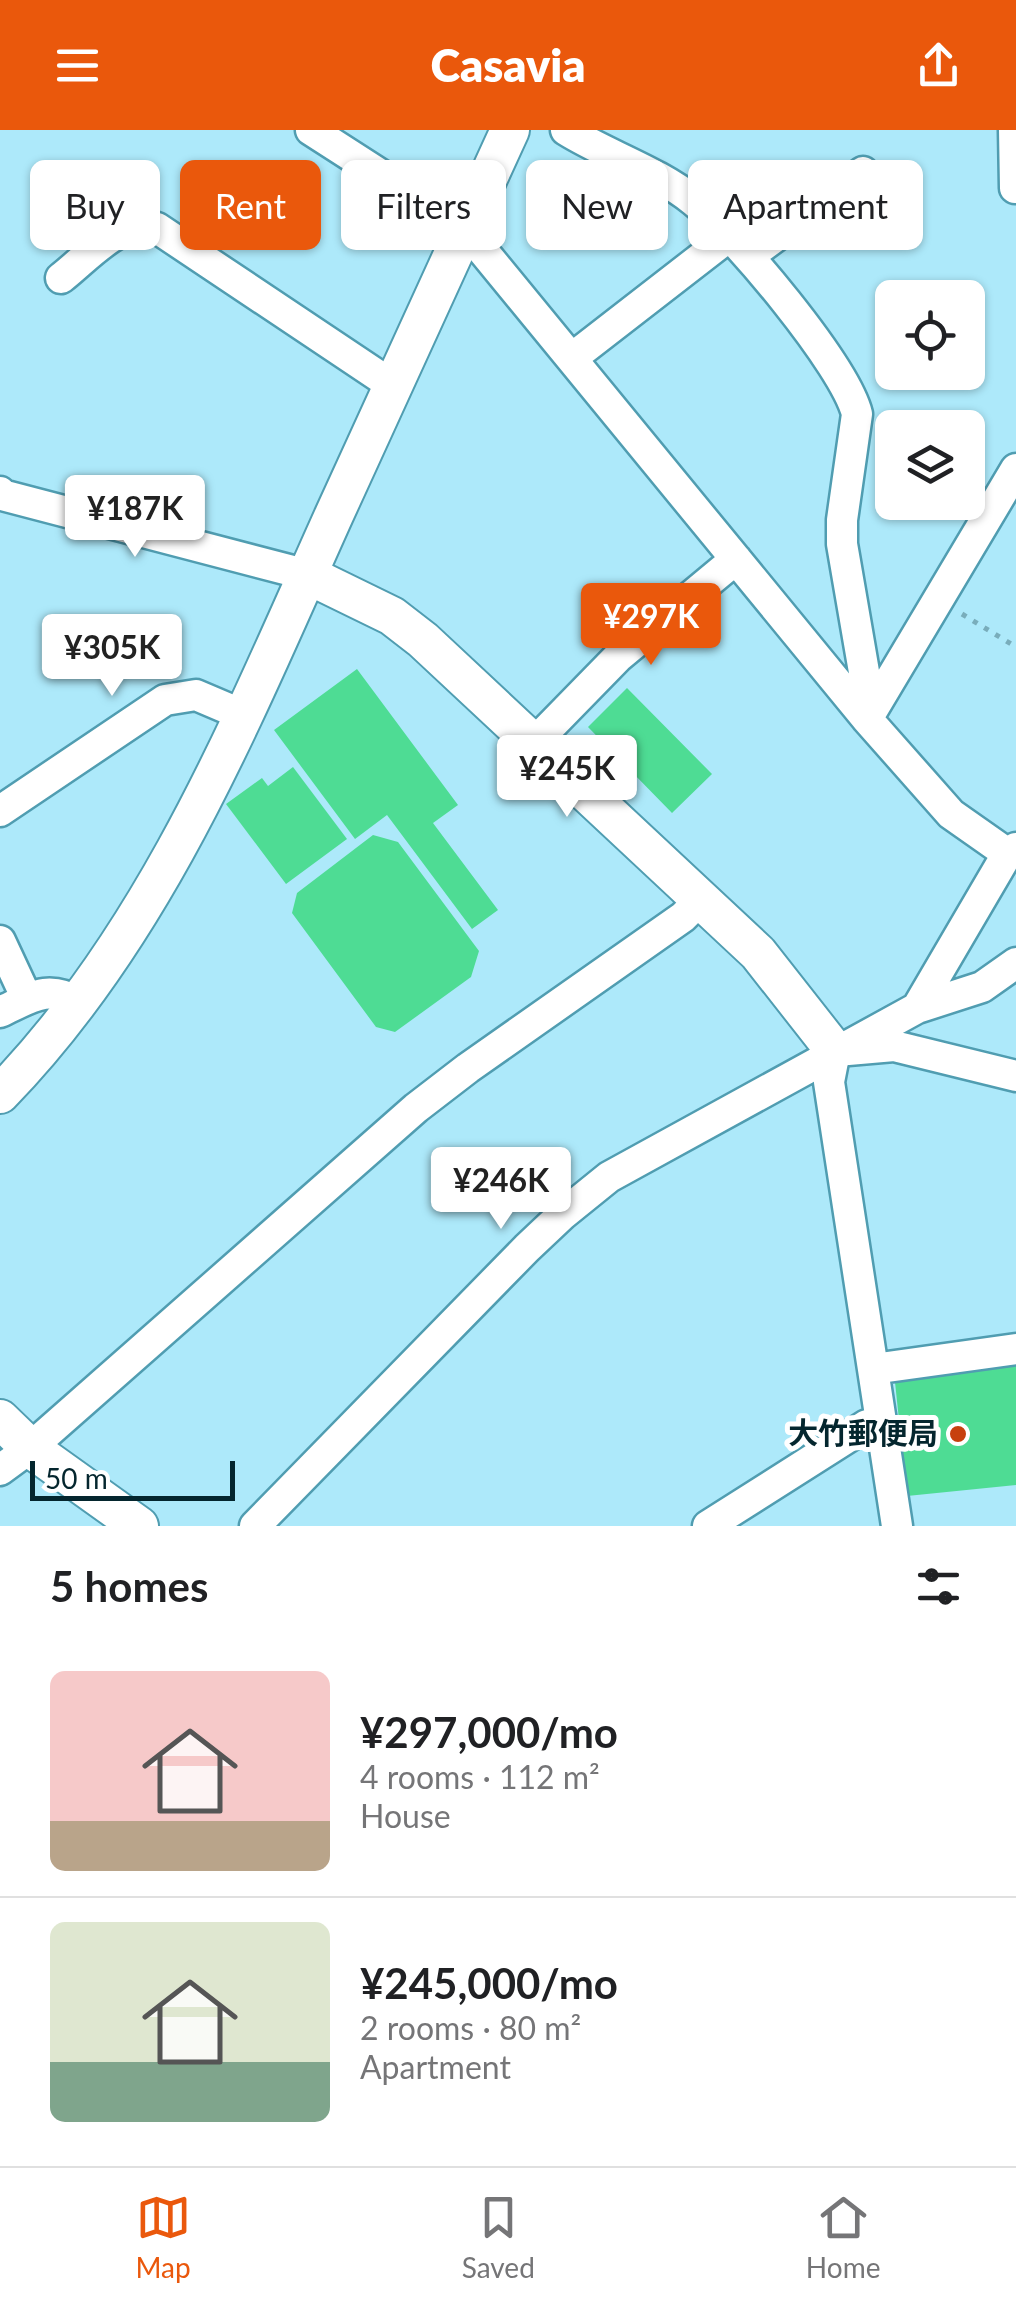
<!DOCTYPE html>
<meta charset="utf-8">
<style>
body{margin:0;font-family:Lato,"Noto Sans JP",sans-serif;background:#f6f6f6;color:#202124;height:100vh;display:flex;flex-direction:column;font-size:38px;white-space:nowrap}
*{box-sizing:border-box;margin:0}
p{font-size:32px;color:#757577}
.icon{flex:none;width:55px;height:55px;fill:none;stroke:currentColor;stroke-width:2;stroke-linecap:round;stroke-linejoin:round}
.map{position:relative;height:1396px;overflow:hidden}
.side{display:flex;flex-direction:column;background:#fff;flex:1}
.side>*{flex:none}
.banner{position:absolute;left:30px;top:30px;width:958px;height:90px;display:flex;gap:20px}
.fabs{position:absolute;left:875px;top:150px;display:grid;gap:20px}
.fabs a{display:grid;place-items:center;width:110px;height:110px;border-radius:15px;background:#fff;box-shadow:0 2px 8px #0004;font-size:50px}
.scale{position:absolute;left:30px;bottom:25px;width:205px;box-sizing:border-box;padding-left:10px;border:5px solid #04262e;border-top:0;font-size:28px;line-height:35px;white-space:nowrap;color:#04262e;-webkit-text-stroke:8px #fff;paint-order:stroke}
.price{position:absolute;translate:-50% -85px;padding:0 22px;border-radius:10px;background:#fff;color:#222;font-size:32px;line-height:65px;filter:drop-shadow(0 2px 5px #0008)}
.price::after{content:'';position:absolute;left:50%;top:60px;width:30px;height:22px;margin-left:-15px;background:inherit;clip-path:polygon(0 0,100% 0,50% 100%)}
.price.selected{background:#ea580c;color:#fff}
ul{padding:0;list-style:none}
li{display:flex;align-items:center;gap:30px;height:250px;padding:0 50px}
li+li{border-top:2px solid #e0e0e0}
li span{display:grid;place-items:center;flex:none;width:280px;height:200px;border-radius:15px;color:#555}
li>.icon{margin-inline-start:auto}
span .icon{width:120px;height:120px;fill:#fffc;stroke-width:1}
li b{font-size:42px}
h2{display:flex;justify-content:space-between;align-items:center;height:120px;padding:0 50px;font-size:42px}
.pill{padding:0 35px;border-radius:15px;background:#fff;box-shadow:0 2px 8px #0004;font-size:35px;line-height:90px}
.pill.selected{background:#ea580c;color:#fff}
header{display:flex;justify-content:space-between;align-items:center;height:130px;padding:0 50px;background:#ea580c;color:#fff;font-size:45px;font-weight:800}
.tab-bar{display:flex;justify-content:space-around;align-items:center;height:140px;border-top:2px solid #e0e0e0;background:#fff;font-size:28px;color:#757577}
.tab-bar a{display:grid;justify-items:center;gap:5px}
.tab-bar .selected{color:#ea580c}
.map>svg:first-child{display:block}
.building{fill:#4edc94}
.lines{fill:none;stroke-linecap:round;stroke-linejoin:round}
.minor-casing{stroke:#509db1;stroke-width:35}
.tertiary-casing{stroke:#509db1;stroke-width:42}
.path{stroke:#79adbb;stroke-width:5;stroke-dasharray:5 8;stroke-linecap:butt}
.minor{stroke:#fff;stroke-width:30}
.tertiary{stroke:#fff;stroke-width:38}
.poi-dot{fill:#c7400e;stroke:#fff;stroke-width:4}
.labels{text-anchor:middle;stroke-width:10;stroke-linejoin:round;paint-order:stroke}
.poi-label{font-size:30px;font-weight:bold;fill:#04262e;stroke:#fff;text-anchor:end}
</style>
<header><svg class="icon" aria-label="menu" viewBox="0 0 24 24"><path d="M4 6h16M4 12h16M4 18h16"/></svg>Casavia<svg class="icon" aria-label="share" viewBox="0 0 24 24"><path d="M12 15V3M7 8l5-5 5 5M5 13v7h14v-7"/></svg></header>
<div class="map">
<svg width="1016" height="1396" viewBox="0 0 1016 1396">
<rect width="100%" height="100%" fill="#ade9fa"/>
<path class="building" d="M357,539L458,675L433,693L498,780L472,799L387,685L355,709L274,600Z
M627,558L712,644L672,683L588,597Z
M293,637L347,709L286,754L226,674L262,648L268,656Z
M373,705L398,712L479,821L471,847L395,902L376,897L292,783L297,763Z
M1016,1236V1355L907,1366L895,1252Z"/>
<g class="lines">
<defs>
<path id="minor" d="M311,0L465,99L867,589L951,684L998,717L1006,726
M566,0C606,25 657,41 694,71C735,105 845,235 857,284L842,390V414L869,571L867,589
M1014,0L1015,58
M749,126L863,42
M61,148C87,128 123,85 157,98L380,247L395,253
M572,228L728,107
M0,362L2,365L308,445
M867,589L1016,339
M534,613L618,527L736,429
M0,681L165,570L196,565L243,585
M0,811L27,869
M917,878L982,857L1016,833
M0,882C32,867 47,854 80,873
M848,920L894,916L1016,946
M835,921L829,952L897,1396
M873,1239L1016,1219
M0,1340L30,1318L416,978L468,938L683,787L701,769
M255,1396L527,1118L562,1085L609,1047L917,878L1006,726L1016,718
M708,1396L867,1295L880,1292"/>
<path id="tertiary" d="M308,445L392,486L423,510L758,823L835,921
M0,964C157,803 243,587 334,385C392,256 452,128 510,0
M0,1289L30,1318L139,1396"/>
</defs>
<use href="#minor" class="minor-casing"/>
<use href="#tertiary" class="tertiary-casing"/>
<path class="path" d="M962,484L1016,517"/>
<use href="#minor" class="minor"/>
<use href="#tertiary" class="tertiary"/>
</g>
<circle class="poi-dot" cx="958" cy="1304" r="10"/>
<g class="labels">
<g class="poi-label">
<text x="938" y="1314">大竹郵便局</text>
</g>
</g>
</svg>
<div class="fabs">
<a><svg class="icon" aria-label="locate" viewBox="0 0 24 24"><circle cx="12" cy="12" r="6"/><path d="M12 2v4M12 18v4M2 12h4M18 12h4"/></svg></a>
<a><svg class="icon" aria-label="layers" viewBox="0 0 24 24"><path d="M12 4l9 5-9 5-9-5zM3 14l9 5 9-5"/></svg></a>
</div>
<div class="scale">50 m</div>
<b class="price" style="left:135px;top:430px">¥187K</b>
<b class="price selected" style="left:651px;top:538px">¥297K</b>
<b class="price" style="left:112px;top:569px">¥305K</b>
<b class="price" style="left:567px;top:690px">¥245K</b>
<b class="price" style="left:501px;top:1102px">¥246K</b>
<div class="banner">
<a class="pill">Buy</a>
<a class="pill selected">Rent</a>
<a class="pill">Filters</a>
<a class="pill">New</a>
<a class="pill">Apartment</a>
</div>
</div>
<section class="side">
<h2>5 homes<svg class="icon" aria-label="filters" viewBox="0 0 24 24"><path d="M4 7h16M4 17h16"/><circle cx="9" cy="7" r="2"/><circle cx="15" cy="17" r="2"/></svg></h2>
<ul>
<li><span style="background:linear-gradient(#f6c9c9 75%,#b9a48a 0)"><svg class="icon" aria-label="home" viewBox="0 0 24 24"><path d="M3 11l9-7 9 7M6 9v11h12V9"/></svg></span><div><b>¥297,000/mo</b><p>4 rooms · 112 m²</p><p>House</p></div></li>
<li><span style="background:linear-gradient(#dfe7d0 70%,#7fa58c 0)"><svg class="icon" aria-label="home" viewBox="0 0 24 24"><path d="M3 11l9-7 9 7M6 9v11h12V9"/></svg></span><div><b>¥245,000/mo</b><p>2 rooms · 80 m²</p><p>Apartment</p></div></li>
</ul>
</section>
<nav class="tab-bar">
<a class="selected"><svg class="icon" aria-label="map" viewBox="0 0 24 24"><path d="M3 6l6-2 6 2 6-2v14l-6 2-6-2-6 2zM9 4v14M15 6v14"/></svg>Map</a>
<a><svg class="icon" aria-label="saved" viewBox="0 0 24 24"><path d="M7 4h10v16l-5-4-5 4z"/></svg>Saved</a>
<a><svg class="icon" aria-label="home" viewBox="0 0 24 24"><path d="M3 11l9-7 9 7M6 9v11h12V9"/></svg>Home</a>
</nav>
